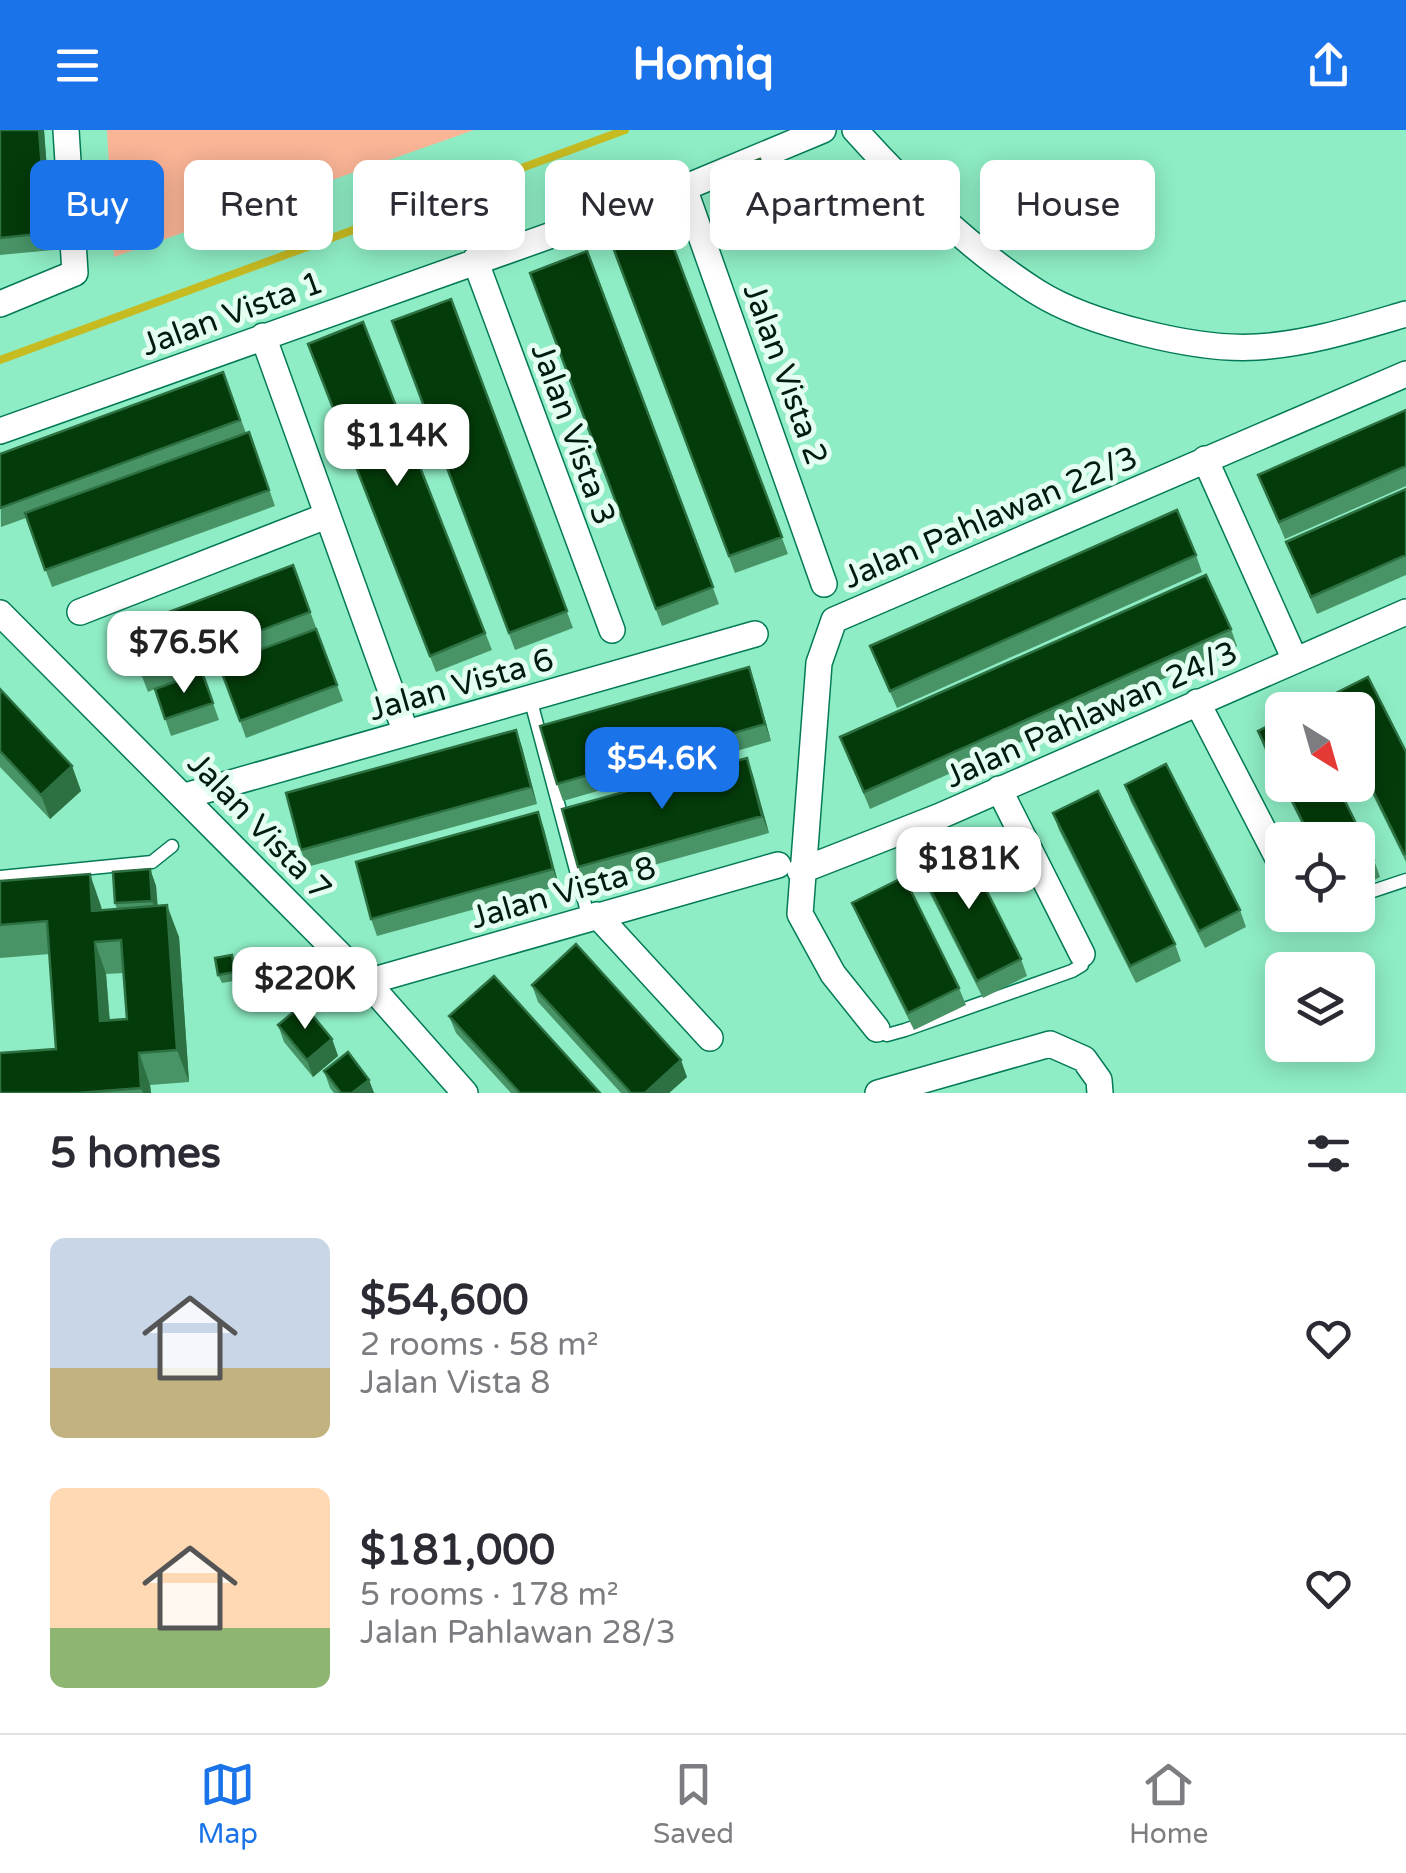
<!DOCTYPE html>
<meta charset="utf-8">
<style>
body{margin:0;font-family:"Varela Round",sans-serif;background:#f2f2f3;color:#2b2b33;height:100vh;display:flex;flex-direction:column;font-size:38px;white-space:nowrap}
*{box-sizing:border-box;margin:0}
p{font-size:32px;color:#7c7c81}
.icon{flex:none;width:55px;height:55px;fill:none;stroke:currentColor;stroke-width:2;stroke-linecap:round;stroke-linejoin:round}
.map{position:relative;height:963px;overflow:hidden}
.side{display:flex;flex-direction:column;background:#fff;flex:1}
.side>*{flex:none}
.hud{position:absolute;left:30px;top:30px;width:1348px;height:90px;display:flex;gap:20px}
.needle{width:65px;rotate:143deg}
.tools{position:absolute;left:1265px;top:562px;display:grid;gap:20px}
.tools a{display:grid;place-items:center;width:110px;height:110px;border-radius:15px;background:#fff;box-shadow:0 5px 25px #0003;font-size:50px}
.price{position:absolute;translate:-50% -85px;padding:0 22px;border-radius:20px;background:#fff;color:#222;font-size:32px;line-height:65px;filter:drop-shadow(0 2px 5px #0008)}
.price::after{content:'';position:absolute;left:50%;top:60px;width:30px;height:22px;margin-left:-15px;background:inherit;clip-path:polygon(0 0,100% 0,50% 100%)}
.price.active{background:#1a73e8;color:#fff}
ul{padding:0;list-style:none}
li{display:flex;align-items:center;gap:30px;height:250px;padding:0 50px}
li span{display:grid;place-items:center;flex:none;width:280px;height:200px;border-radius:15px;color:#555}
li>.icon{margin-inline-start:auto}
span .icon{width:120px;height:120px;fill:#fffc;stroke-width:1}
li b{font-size:42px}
h2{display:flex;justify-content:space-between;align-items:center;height:120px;padding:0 50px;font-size:42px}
.pill{padding:0 35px;border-radius:15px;background:#fff;box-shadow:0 5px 25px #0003;font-size:35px;line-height:90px}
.pill.active{background:#1a73e8;color:#fff}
header{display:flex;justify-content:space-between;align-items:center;height:130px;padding:0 50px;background:#1a73e8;color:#fff;font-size:45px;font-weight:700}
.dock{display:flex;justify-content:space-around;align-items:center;height:140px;border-top:2px solid #e1e1e2;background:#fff;font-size:28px;color:#7c7c81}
.dock a{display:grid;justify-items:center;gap:5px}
.dock .active{color:#1a73e8}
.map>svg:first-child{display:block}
.green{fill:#fab496}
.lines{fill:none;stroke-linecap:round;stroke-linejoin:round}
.stream{stroke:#c7bb22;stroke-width:8}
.lane-casing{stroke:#047a57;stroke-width:15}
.street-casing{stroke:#047a57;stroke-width:28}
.lane{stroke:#fff;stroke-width:12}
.street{stroke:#fff;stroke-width:25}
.wall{fill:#499467;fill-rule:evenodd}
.shaded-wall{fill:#2d7042}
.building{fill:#043b0a;stroke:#2d7042;stroke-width:2.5;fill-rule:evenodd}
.labels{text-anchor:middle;stroke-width:10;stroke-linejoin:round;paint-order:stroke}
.street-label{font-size:32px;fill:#001b10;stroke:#e4fff1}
</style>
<header><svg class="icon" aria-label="menu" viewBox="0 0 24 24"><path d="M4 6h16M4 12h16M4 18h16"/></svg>Homiq<svg class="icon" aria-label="share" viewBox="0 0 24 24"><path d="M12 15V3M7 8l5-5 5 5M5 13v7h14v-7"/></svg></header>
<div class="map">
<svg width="1406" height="963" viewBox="0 0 1406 963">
<rect width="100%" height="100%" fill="#8eedc4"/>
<path class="green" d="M107,0H474L114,127Z"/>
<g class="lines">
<path class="stream" d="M0,230L625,0"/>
<defs>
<path id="lane" d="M530,568L589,789
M0,747L152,732L172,716
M1358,766L1406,750
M877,899L887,905L905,900L1072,841L1082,835V824"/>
<path id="street" d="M855,0C908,59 969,119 1037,162C1088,194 1197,221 1257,217C1308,214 1358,198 1406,184
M684,58L824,454
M475,130L612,500
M0,174L75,143L66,0
M263,206L406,603
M0,301L684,58L823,0
M1205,329L1295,530
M80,482L326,386
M0,483L367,852L465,963
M1197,572L1282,736
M999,659L1082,824
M185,666L755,504
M800,741L938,687L1406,482
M597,785L710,908
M367,852L778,735
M877,899L833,844L800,784L819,533L834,490L1406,244
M878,963L1050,914L1084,929L1099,950L1100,963"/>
</defs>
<use href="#lane" class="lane-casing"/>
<use href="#street" class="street-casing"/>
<use href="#lane" class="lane"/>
<use href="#street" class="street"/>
</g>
<path class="wall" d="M0,0H44L53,120L0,125Z
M760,29L770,57L748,66L737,38Z
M664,92L788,424L735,443L611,112Z
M587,121L719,474L662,496L530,143Z
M451,169L573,498L515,520L392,191Z
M363,192L492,520L436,542L308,214Z
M223,242L246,303L249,302L275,376L52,457L26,388L1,397L0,324Z
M1406,280V356L1285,409L1258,345Z
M1406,359V445L1317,484L1286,412Z
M1196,425L1202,442L897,578L870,516Z
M293,435L343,571L246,608L220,535L174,552L202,542L219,590L171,606L155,559L148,562L124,499Z
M1231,499L1237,516L870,679L840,607Z
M1368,547L1406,622V732L1358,635V580H1331L1326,568Z
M755,554L771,611L563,671L557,654Z
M0,559L72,636L81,661L50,689L0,637Z
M1282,589V655H1337L1374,730L1380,747L1358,759V710H1310L1264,618L1258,601Z
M516,600L537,674L307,737L301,720Z
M747,628L769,703L585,754L578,737Z
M1125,655L1240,780L1246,797L1205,818L1131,672Z
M538,682L559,756L377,806L371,789Z
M1053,683L1175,814L1181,831L1136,853L1059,700Z
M918,735L1021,829L1027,846L983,868L924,752Z
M150,739L156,756L158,776L179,807L189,952L150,955L151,963H0L56,919L50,824L0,828V751L101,776L102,780L117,779L115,773ZM124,843L127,889L110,891L106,844Z
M852,773L959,858L966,875L914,900L859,790Z
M232,825L239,850L222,853L218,845Z
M532,855L687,947L669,963H621L538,872Z
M449,886L600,963H511L456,903Z
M278,895L332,909L338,926L313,947L284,912Z
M324,941L369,950L374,963H334L330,958Z"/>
<path class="shaded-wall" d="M39,0H44L53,120L47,103Z
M749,537L755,554L771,611L765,594Z
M516,600L522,617L537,674L531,657Z
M747,628L753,645L769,703L762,686Z
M72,636L81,661L50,689L41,665Z
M538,682L544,699L559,756L553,739Z
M150,739L156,756L158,788L152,771Z
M90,744L101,776L104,813L92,781Z
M167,775L179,807L189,952L177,920Z
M95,812L106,844L112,923L100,891Z
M332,909L338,926L313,947L307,930Z
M139,923L150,955L151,963H143L141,958Z
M681,930L687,947L669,963H645Z
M369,950L374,963H352Z"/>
<path class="building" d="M0,0H39L47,103L0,108Z
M760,29L767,48L745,57L737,38Z
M664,92L782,407L729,426L611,112Z
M587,121L713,457L656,479L530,143Z
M451,169L567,481L509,503L392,191Z
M363,192L485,503L430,526L308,214Z
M223,242L240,290L0,378V324Z
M1406,280V336L1279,392L1258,345Z
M249,302L269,360L45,440L25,383Z
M1406,359V425L1311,467L1286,412Z
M1177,380L1196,425L890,561L870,516Z
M293,435L310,482L142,545L124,499Z
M1206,445L1231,499L864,662L840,607Z
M316,499L337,555L240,591L219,535Z
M749,537L765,594L557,654L540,596Z
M202,542L213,573L165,589L155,559Z
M1368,547L1406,622V724H1404L1358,630V580H1332L1326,568Z
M0,559L72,636L41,665L0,621Z
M1282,589V651L1258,601Z
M516,600L531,657L301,720L286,663Z
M747,628L762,686L578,737L562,679Z
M1166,634L1240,780L1199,801L1125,655Z
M1284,655H1337L1374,730L1358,739V710H1312Z
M1098,661L1175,814L1130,836L1053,683Z
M538,682L553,739L371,789L356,732Z
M962,712L1021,829L977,851L918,735Z
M150,739L152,771L115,773L113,742Z
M90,744L92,781L167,775L177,920L139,923L141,958L77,963H0V923L56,919L47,791L0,795V751ZM121,810L127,889L100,891L95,812Z
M904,747L959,858L908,883L852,773Z
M576,814L681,930L645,963H631L532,855Z
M232,825L235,842L218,845L215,828Z
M494,846L600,963H520L449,886Z
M303,874L332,909L307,930L278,895Z
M348,922L369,950L352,963H341L324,941Z"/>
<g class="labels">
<g class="street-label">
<text transform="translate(232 183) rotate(-20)" y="11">Jalan Vista 1</text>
<text transform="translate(786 244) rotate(70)" y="11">Jalan Vista 2</text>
<text transform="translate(574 304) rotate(70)" y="11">Jalan Vista 3</text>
<text transform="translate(990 387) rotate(-23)" y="11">Jalan Pahlawan 22/3</text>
<text transform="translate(461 554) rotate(-16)" y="11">Jalan Vista 6</text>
<text transform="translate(1091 584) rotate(-24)" y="11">Jalan Pahlawan 24/3</text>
<text transform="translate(260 696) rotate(46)" y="11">Jalan Vista 7</text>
<text transform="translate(563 762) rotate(-16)" y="11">Jalan Vista 8</text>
</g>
</g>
</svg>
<div class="tools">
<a><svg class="needle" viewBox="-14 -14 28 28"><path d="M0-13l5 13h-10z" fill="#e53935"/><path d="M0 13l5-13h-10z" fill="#7c7c81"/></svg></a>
<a><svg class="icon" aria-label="locate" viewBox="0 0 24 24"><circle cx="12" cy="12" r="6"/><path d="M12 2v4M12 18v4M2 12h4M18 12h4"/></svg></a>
<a><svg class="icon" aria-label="layers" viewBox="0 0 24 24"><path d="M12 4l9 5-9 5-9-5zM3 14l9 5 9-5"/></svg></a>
</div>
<b class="price" style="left:397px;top:359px">$114K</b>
<b class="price" style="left:184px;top:566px">$76.5K</b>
<b class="price active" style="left:662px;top:682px">$54.6K</b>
<b class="price" style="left:969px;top:782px">$181K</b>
<b class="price" style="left:305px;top:902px">$220K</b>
<div class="hud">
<a class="pill active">Buy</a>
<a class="pill">Rent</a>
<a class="pill">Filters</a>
<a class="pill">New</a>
<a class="pill">Apartment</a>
<a class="pill">House</a>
</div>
</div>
<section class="side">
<h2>5 homes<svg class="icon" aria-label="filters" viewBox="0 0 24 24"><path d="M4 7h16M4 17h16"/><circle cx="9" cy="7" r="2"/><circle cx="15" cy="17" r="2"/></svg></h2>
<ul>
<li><span style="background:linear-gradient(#c9d6e8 65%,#c2b280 0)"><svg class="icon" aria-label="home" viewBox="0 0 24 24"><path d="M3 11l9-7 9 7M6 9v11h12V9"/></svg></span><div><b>$54,600</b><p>2 rooms · 58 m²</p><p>Jalan Vista 8</p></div><svg class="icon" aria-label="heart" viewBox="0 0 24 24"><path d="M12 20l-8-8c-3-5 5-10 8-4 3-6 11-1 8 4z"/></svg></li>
<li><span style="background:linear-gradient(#ffd9b3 70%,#8fb573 0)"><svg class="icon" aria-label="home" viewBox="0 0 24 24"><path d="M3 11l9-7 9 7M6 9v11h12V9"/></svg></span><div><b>$181,000</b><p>5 rooms · 178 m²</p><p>Jalan Pahlawan 28/3</p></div><svg class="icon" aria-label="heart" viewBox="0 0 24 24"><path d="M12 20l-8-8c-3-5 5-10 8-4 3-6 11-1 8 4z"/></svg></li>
</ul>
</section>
<nav class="dock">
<a class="active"><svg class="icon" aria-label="map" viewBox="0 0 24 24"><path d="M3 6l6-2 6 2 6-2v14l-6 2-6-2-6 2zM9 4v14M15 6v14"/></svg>Map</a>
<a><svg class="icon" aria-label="saved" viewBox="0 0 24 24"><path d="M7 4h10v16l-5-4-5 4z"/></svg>Saved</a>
<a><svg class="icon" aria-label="home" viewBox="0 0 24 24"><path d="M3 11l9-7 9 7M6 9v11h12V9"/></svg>Home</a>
</nav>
